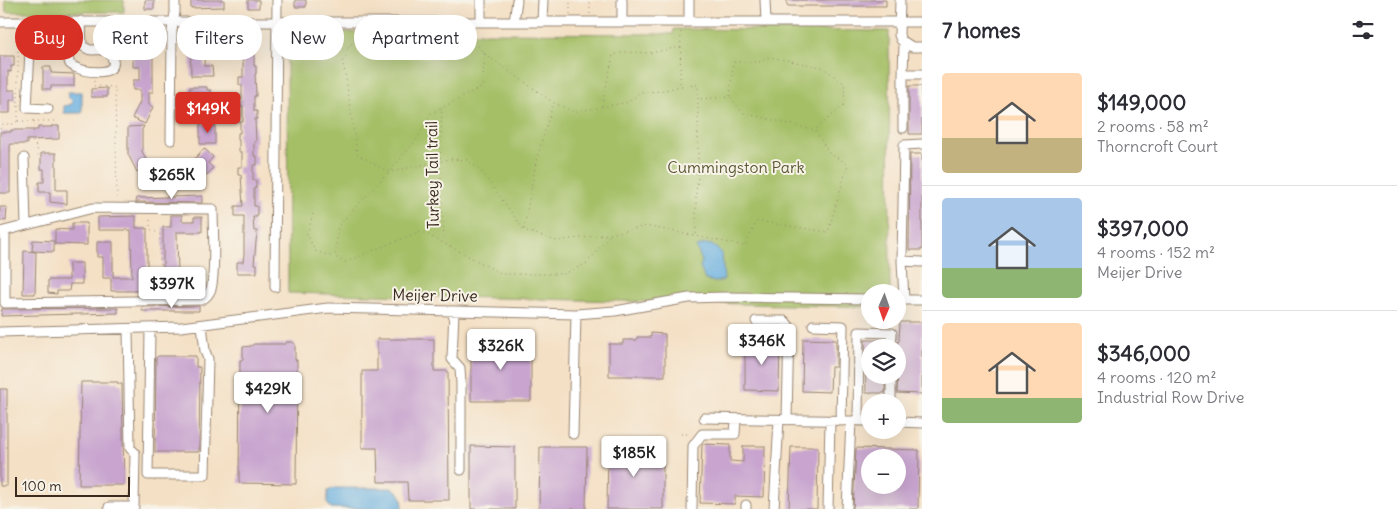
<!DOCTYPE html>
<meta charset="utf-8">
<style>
body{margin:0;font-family:Delius,sans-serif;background:#f2f2f3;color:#2b2b33;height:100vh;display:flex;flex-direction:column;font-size:19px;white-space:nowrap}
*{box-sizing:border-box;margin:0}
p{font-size:16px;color:#7c7c81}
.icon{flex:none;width:28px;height:28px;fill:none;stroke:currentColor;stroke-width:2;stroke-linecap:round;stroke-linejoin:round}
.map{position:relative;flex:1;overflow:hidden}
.details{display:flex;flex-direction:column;background:#fff;width:475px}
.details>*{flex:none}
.banner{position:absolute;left:15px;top:15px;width:475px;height:45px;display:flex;gap:10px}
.needle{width:32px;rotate:182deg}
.controls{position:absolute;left:861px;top:284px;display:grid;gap:10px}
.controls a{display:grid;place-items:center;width:45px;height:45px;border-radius:50%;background:#fff;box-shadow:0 5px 20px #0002;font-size:25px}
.scale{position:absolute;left:15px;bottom:12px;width:115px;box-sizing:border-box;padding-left:5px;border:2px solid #3b2a1e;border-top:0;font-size:14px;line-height:18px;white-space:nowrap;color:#3b2a1e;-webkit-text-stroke:4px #f7f3e8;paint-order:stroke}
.price{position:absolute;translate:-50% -42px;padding:0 11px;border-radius:5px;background:#fff;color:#222;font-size:16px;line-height:32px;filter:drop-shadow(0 1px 2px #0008)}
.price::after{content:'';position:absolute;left:50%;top:30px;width:15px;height:11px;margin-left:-8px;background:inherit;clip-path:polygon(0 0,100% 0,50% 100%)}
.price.selected{background:#d93025;color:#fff}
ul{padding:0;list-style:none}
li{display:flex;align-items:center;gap:15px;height:125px;padding:0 20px}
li+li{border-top:1px solid #e1e1e2}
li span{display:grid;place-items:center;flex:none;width:140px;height:100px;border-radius:5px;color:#555}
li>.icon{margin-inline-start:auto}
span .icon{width:60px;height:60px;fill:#fffc;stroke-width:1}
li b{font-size:21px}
h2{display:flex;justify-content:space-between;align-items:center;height:60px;padding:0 20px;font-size:21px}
.chip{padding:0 18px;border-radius:22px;background:#fff;box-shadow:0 5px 20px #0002;font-size:18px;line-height:45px}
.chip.selected{background:#d93025;color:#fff}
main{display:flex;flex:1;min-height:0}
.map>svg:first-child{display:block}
.green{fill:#a4bf66;stroke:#707442}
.water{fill:#6ab0e0;stroke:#526d7f}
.building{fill:#c8a4cf;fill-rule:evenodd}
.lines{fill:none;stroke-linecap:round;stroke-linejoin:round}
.minor-casing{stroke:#988572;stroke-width:11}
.path{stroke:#988572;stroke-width:1;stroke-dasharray:1 4;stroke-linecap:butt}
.minor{stroke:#fff;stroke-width:9}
.labels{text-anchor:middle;stroke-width:4;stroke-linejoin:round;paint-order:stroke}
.park-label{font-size:16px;fill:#5a5734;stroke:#f7f3e8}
.street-label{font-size:16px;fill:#3b2a1e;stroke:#f7f3e8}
</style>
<main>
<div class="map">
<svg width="922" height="509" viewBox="0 0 922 509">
<rect width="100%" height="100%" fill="#f7f3e8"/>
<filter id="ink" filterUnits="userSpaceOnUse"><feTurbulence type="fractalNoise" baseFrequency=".02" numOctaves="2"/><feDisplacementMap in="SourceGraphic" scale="10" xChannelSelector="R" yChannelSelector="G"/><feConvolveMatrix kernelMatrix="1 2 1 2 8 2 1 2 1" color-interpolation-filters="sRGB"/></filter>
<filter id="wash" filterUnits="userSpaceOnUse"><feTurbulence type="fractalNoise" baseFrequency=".0096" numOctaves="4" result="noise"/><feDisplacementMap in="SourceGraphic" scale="20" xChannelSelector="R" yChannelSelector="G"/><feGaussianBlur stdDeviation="1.12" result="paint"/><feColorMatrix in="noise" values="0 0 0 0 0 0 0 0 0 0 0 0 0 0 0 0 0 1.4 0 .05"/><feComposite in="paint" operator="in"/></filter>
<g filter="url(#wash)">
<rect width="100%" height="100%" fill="#f4e0c5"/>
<path class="green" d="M5,0H124V12H6Z
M674,29L889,31L890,292H870V307L288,293L287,32L673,34Z"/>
<path class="water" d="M68,92H82V113H64V106L72,104V100L68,97Z
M706,244L712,245L722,253L724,280L715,282L705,280L700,267L702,261L696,247Z
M334,488H391C401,492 402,496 403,506L400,509L331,508L327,503L328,491Z"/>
<g id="blocks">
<path class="building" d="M145,0H154V9H145Z
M191,0H224V7L191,8Z
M248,0H259V8H248Z
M295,0H306V7H295Z
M787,0H886V6H787Z
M139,35H153V92H149V105L153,107L145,124L132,118L140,102V90H133V80H140V67H133V57H139Z
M190,35H205L204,66H212L213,76H191Z
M240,42H257V50H255L254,54V66H256V74H255L256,96H254V111H257V119H255L256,142H254V156H257V165H253V180H256V188H254V206H257V217H253L254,231H257L254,264H257V273H237V262H243L244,254V216H235V206H243L241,175H238V167H242V152H239V140H238V133H240V122H243V106H239V99H242V85H239V77H243V60H240Z
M0,56H14V66H11V72L8,71V90H15V100H10V113H0Z
M43,67H51V73L74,74V86H51V89H43Z
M909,86H922V134H909Z
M190,87H207V90H211V112H204V120H194V113H190Z
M107,88V97H91V89Z
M200,124H215V144H200Z
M51,126H59V139L27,140V144H10V193H0V132H11V130H38V127H52Z
M144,126L142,130V151L149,166L137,172L128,154V127Z
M204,148L213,157L208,163L213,168L207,175L192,162Z
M41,153H56V190H67V204L50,202V192H39V182H44V169H41Z
M910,154H922V250H909Z
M151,168L173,171L194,168L196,180L170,185L149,181Z
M202,196V203L135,202L136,198Z
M0,207H7L6,221L0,220Z
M171,215H182V221H194V217H202V232H177L178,275H202V289H195V284H181V290H173V278H163V227H171Z
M136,216V228H147V277H156V291H111V278H103V257H97V242H113V277H132L131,230H98V217Z
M72,223H87V245L55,244V229L72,230Z
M33,240L54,241V252L32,251Z
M24,251L36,252L35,294H23Z
M69,263H82V284H70L69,291H57V294L48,293V280H69Z
M199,306V311H142V307Z
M118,308V313L1,316L2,309Z
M900,322H922V394L897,393L899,348H897L898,341H899Z
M651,333L665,334V376H609V344H623V340H637V337H651Z
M377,339H434V371H448L449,500H408L407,482H378L377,448H362V371H377Z
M803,339L836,340V367H831L830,392L802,391Z
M865,340H885V348H870V375H885V393H866Z
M471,341H531V401H471Z
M745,341L780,342L779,391L745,390Z
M286,342H293L295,344V360H297L296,484L239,483L240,360H243V347L251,346L254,344H286Z
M158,356H196V367H200L199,452H155L156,358Z
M81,382H118V384H122L124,485H79Z
M0,389H7V486H0Z
M702,444L730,445V461L743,462V446H765L764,497L735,496V504L700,503Z
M471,446L515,447V509H471Z
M608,446H656V464H663V509H607Z
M540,447H587L586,509H539Z
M791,447H818L817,509H789Z
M856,448L919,450L918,509H853ZM870,458H898V485H870Z"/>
</g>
</g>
<g filter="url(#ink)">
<use href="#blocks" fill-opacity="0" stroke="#988572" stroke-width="1"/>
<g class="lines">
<defs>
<path id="minor" d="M481,0V22
M765,0L766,21
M900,0L899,35L901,40L912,47H922
M28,21L31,31L27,108L48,109
M81,21L82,46
M0,22H922
M514,22L517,0
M542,22L543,0
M622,22V0
M689,22V0
M39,50C46,50 53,50 59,50C66,49 74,43 82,46C86,47 87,50 92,50C99,50 106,48 110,54C126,78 81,74 70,64C66,57 69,32 68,21
M903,74L904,44
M903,128V74H922
M171,140L172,31L175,12V0
M24,158L26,225
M0,232L93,208L213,209C213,228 216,272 211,289C209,294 206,298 201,300L5,303V231
M902,261L904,145L922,144
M275,287L277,0
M898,300H922
M904,300L902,261L922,262
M454,311L452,359L460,368L461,384V470
M756,321H785L789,326L787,420
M813,325L843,326L841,421
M150,328L148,475H205L208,359L205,351L202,325
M0,332L181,327L328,308L576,314L615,311L689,298L725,297L870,299
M891,402V375
M704,418L870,421
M858,421L859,332L892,333L891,348
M898,422L922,423
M573,434L576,314
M109,507H134L135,453L130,448L128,329
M692,509L693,446L702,434H735L736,419
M746,509V505
M774,509L779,420
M828,509L830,421
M847,509L851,421"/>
</defs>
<use href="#minor" class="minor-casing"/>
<path class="path" d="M570,14V0
M590,14V0
M18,31V121H54
M361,32L347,49V55L342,62L345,72L357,154L389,172L451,159L467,160L482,172L524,230L556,241L611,234L646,226L745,246L757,221L828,232L848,164L829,153L815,130L743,113L730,97L698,99
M472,32L479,48L485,54L554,103L575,112L629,102L640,92L662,91L680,86
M681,32L680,86L698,85V178L696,192V234
M485,54L482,87L430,114L417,139L389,172L338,226L335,257L345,262L421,231L502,274H564L587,263L610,235
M94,81V86L113,87L115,88L117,200
M730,96L733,62H760L769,57L822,67L844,83L845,104L815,130
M602,106L613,55L624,52L650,53L680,47
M442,107L440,162L444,242
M34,121L33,143L37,147L38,156
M0,129L3,124H15L17,121
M313,214L307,234L315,251L334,257
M150,220V229L160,234V292
M524,229L536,161L553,104
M676,434H691"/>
<use href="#minor" class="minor"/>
</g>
</g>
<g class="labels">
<g class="park-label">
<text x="736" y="173">Cummingston Park</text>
</g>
<g class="street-label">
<text transform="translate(432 175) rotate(-91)" y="6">Turkey Tail trail</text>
<text transform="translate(435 295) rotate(1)" y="6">Meijer Drive</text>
</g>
</g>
</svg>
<div class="controls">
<a><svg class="needle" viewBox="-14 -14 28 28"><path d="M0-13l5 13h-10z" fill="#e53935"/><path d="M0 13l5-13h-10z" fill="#7c7c81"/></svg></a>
<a><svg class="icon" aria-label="layers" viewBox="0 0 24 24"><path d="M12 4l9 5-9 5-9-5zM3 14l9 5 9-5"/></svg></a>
<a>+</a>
<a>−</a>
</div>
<div class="scale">100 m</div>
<b class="price selected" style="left:208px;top:134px">$149K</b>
<b class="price" style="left:172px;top:200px">$265K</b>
<b class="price" style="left:172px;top:309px">$397K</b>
<b class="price" style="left:762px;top:366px">$346K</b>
<b class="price" style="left:501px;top:371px">$326K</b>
<b class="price" style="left:268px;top:414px">$429K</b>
<b class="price" style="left:634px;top:478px">$185K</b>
<div class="banner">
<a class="chip selected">Buy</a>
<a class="chip">Rent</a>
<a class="chip">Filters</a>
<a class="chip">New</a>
<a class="chip">Apartment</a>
</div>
</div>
<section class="details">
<h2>7 homes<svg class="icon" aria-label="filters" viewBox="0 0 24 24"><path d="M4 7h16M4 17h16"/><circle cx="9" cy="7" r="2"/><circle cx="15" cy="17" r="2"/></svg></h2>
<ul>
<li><span style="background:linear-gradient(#ffd9b3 65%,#c2b280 0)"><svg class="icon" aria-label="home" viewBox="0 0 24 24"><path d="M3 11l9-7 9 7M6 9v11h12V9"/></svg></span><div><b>$149,000</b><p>2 rooms · 58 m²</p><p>Thorncroft Court</p></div></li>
<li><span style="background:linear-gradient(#a9c7e8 70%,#8fb573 0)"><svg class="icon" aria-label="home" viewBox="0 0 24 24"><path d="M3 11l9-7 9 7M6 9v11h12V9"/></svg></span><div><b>$397,000</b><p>4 rooms · 152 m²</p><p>Meijer Drive</p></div></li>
<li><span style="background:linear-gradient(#ffd9b3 75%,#8fb573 0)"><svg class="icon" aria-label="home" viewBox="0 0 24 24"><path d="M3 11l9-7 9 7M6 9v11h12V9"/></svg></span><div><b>$346,000</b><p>4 rooms · 120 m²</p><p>Industrial Row Drive</p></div></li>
</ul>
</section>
</main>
